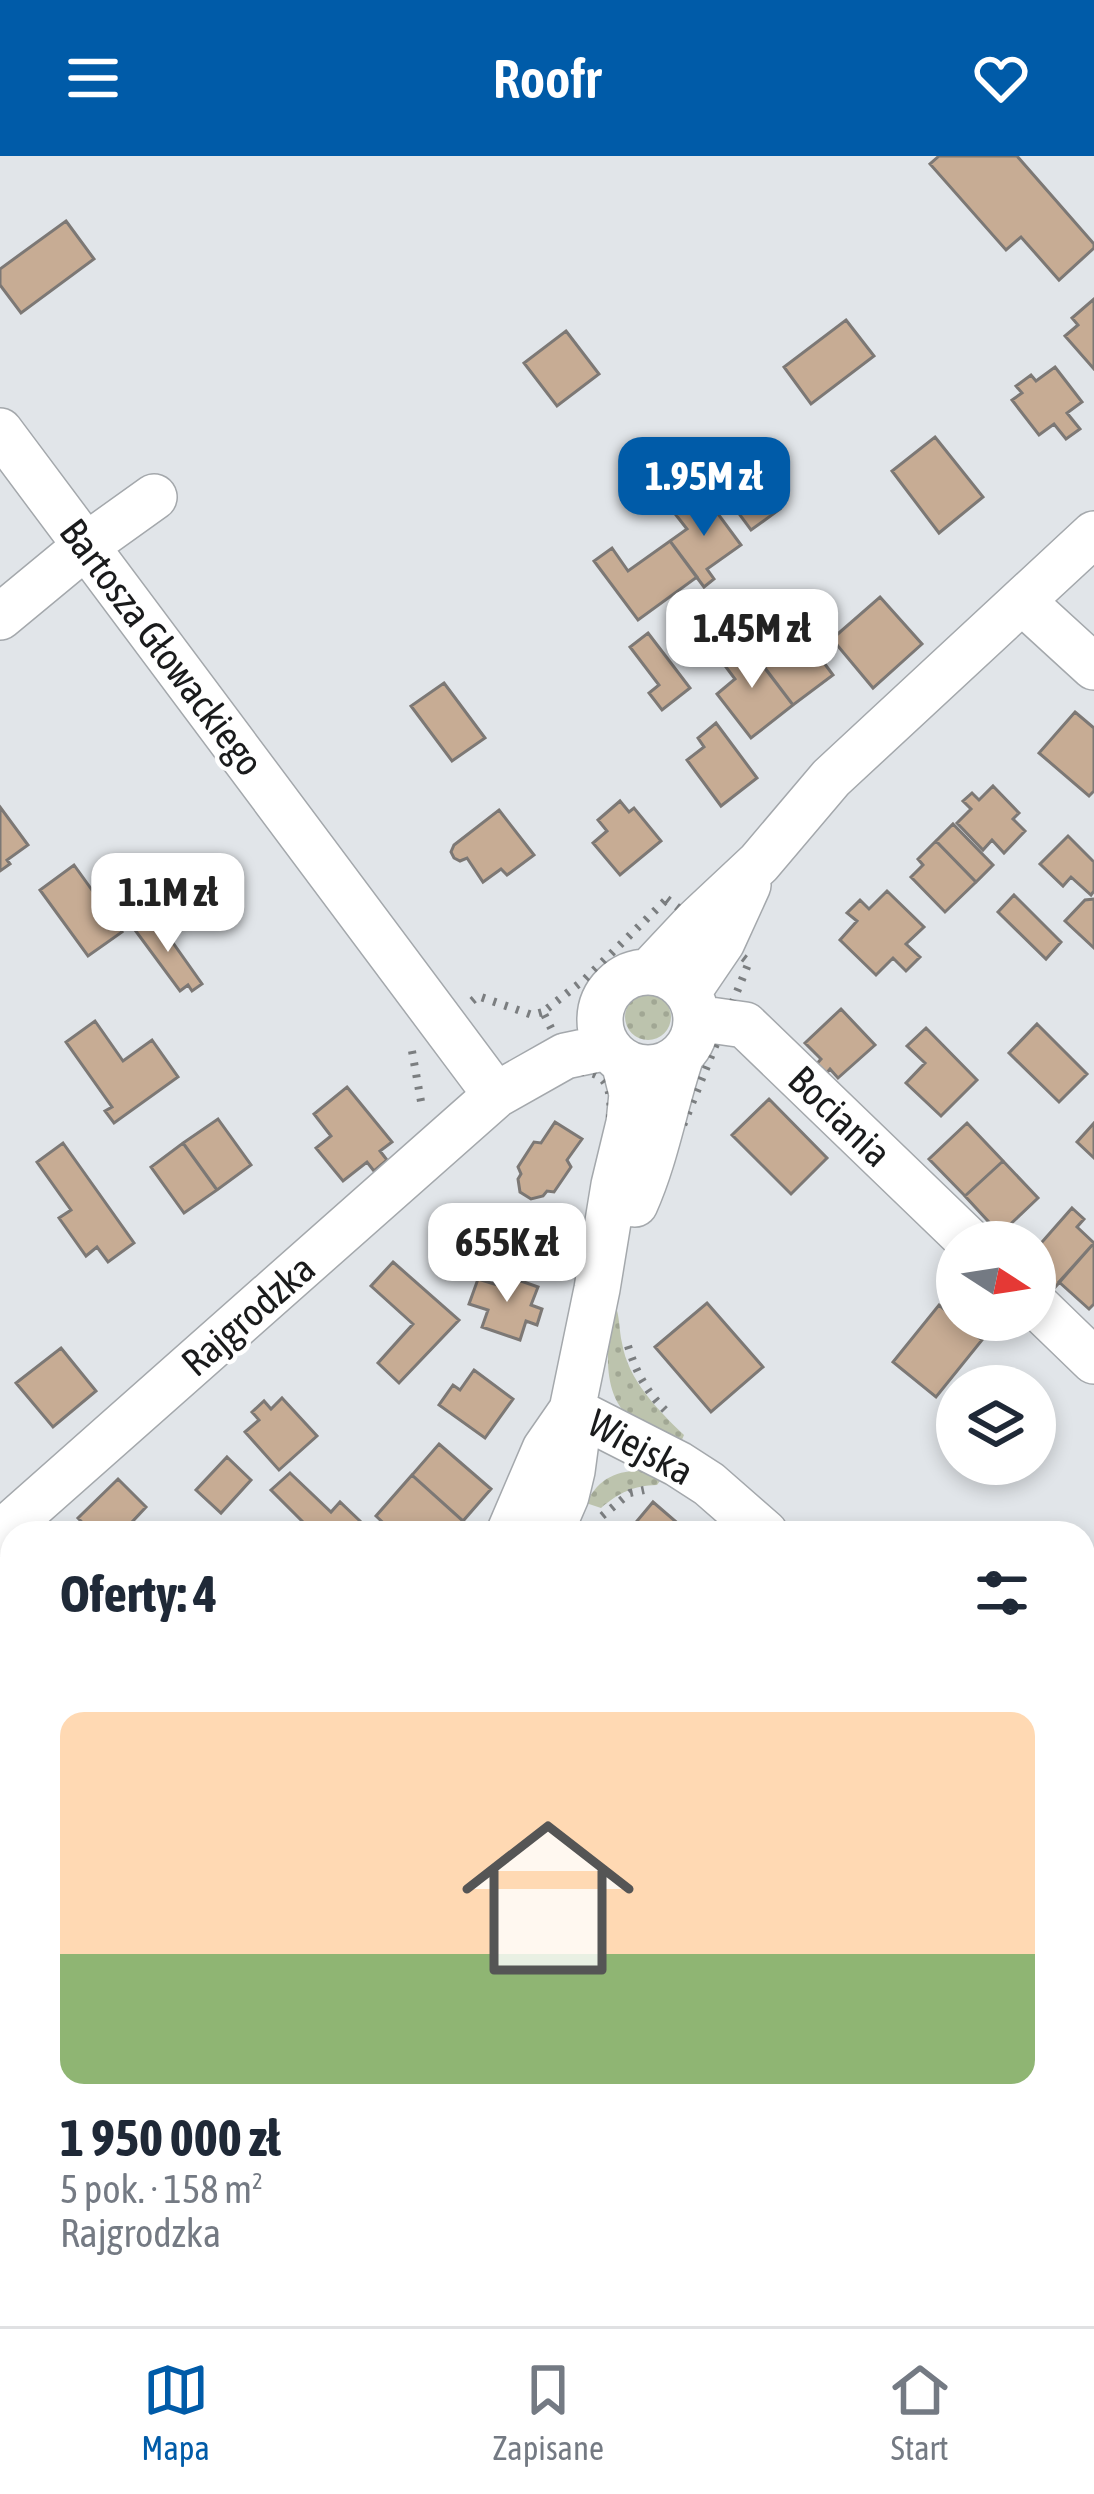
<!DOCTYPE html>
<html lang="pl">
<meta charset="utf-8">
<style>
body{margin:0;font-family:"Asap Condensed",sans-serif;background:#f2f2f3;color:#1f2937;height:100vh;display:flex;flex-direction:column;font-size:45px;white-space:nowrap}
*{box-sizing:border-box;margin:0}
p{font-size:39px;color:#747a83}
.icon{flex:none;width:66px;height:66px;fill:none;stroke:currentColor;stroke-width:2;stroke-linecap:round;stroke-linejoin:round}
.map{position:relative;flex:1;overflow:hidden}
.side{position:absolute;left:0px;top:1365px;width:1095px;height:807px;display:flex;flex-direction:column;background:#fff;border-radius:36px 36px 0 0;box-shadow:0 6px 18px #0003}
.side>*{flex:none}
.needle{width:78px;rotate:102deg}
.buttons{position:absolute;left:936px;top:1065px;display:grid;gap:24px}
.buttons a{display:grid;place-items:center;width:120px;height:120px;border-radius:50%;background:#fff;box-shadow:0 6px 18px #0003;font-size:60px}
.price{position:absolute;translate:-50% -102px;padding:0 27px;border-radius:24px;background:#fff;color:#222;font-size:39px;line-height:78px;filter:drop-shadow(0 3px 6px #0008)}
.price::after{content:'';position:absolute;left:50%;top:72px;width:36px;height:27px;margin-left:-18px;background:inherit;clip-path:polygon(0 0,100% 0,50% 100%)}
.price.selected{background:#005ba8;color:#fff}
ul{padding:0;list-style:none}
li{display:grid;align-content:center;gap:24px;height:636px;padding:0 60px}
li span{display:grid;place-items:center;height:372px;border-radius:24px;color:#555}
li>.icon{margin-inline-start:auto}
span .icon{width:216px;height:216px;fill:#fffc;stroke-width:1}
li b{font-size:51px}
h2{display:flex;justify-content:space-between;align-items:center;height:144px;padding:0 60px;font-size:51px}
header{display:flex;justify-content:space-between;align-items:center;height:156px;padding:0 60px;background:#005ba8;color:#fff;font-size:54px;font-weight:600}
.tab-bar{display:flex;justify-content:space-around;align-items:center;height:168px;border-top:3px solid #e0e1e3;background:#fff;font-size:33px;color:#747a83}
.tab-bar a{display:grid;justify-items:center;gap:6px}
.tab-bar .selected{color:#005ba8}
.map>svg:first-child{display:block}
.grass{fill:url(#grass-dots)}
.building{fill:#c7ac94;stroke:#7c7875;stroke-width:3}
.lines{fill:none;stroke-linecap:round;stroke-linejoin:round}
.minor-casing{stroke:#a4a8ac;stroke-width:48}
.path{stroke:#7b7e80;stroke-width:8;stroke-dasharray:3 9;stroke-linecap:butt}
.minor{stroke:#fff;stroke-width:45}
.labels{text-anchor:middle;stroke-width:9;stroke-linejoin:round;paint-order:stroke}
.street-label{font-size:39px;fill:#1a1b1c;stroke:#fff}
</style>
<header><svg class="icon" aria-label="menu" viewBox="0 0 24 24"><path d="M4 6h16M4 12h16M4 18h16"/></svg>Roofr<svg class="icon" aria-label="heart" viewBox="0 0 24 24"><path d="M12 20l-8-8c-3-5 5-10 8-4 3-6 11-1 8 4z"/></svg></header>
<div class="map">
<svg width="1094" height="2170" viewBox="0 0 1094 2170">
<defs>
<pattern id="grass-dots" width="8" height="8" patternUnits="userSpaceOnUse" patternTransform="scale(3)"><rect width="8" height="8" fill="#bcc3ad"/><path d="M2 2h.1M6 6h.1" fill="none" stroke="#a1a794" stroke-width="1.8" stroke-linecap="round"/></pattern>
</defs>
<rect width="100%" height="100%" fill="#e1e5e9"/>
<path class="grass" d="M625 861a23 23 0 1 1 46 0a23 23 0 1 1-46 0Z
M615,1148C620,1161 619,1174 622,1187C628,1224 658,1254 684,1279L681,1286C666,1279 649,1274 636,1266C598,1242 607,1184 615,1148Z
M645,1314L662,1322L657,1329C633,1330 620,1336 601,1352L586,1347C600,1321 616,1315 645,1314Z"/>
<path class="building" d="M939,0H1017L1094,88V92L1059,124L1021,81L1006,94L930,8Z
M66,65L94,103L21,157L0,129V113Z
M1094,143V213L1065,180L1078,169L1072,162Z
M846,164L874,200L811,248L784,211Z
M566,175L599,218L557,250L524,207Z
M1055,211L1082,246L1067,257L1080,273L1066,283L1054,268L1039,279L1012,244L1022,237L1016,230L1031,219L1036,225Z
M935,281L983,341L939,377L892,315Z
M730,285L780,353L751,374L701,306Z
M704,339L741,389L707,413L714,423L704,431L670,385L687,373L676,359Z
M670,385L697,421L638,464L594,405L612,392L628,415Z
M880,441L922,488L873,532L832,483Z
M787,469L794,477L799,473L833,519L793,549L759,504L775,492L769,484Z
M648,477L690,532L662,554L649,537L659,529L630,491Z
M744,485L793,549L751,582L717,538L735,523L720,503Z
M444,527L485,582L452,605L411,550Z
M1075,556L1094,572V635L1089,640L1039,597Z
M716,567L757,622L721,650L687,604L704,591L698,582Z
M993,630L1019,657L1013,663L1025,675L1004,697L992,684L983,694L957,667L971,653L963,645L972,637L979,644Z
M620,645L629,656L634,652L661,685L620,719L593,687L607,675L598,664Z
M0,651L28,689L7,704L10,708L0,715Z
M499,654L534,699L507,719L501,713L483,726L467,702L460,705L454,702L451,696L454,689Z
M953,668L993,709L976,726L936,685Z
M1068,680L1094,706V735L1091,739L1071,721L1063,730L1040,708Z
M936,685L976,726L945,756L911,721L923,709L918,703Z
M74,709L122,776L88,800L40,734Z
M887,735L924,771L906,788L920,801L906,815L893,802L876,819L840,784L857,765L847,757L860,744L869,753Z
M1014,739L1061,786L1046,803L998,756Z
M1094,743V792L1065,765L1085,744Z
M154,760L202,828L192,835L188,829L180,835L135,774Z
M841,853L875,889L838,922L830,913L824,920L815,910L821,903L805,887Z
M95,865L123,905L152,884L178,921L114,967L105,955L112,951L66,886Z
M1037,868L1087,918L1059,946L1009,897Z
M926,872L977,924L941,960L906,927L925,907L907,890Z
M347,931L392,986L380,995L387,1004L374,1015L367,1006L343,1025L316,992L331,980L314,958Z
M769,943L827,1002L791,1038L732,979Z
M218,963L251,1009L217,1034L183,987Z
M555,966L582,983L567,1004L571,1011L554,1036L547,1035L543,1040L531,1043L520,1036L518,1023L521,1018L518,1011L534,986L541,987Z
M967,967L1003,1005L965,1040L929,1003Z
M1094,967V1002L1077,986Z
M63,987L134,1087L108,1106L97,1091L86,1100L59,1062L71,1054L37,1006Z
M183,987L217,1034L184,1057L151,1011Z
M1003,1005L1038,1042L1000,1078L965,1040Z
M1072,1052L1084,1063L1077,1071L1094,1087L1051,1136L1035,1122L1043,1113L1035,1106V1094Z
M1094,1087V1148L1089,1153L1059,1126Z
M393,1106L459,1164L399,1227L378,1207L413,1168L371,1130Z
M501,1118L538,1131L531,1149L542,1153L537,1169L526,1165L520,1184L482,1171L488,1154L469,1148L478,1123L497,1129Z
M707,1147L763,1211L711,1256L655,1191Z
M939,1149L982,1184L936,1241L893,1206Z
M61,1192L96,1235L53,1271L16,1227Z
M474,1214L513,1243L485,1282L439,1249L453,1229L460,1234Z
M282,1242L317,1280L279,1314L245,1276L259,1264L252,1256L264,1245L271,1253Z
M439,1288L491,1333L463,1365L412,1319Z
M227,1301L251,1324L221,1357L196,1334Z
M290,1317L331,1356L340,1346L361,1366L350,1377H299L306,1369L271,1334Z
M412,1319L463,1365L453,1377H394L376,1360Z
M118,1323L146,1351L133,1365L142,1373L138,1377H92L78,1362Z
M653,1346L689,1377H627Z
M0,1590L8,1598L12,1594V1719L0,1707Z
M4,1752L12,1762V1837L0,1824V1756Z
M0,1824L12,1837V1847L0,1858Z
M1094,1918V1960L1083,1949V1930Z
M12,1967V2003L0,1990V1978Z
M0,1990L12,2003V2043L0,2055Z
M1083,2024L1094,2035V2055L1083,2066Z
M53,2160H99L89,2170H47L45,2168Z
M302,2160H352L359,2166L355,2170H299L296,2167Z
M384,2160H413L403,2170H393Z
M572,2160H595L605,2170H562Z
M723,2160H779L790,2170H706L713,2163L716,2167Z
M829,2160H858L868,2170H839Z
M933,2160H990L980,2170H943Z"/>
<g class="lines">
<defs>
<path id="minor" d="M0,275L496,939
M1023,446L1094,511
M0,461L87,389L154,341
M650,815L696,766L759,707L831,622L1094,378
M600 864a48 48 0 1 1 96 0a48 48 0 1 1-96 0Z
M688,836L722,786L748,729
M696,862L745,869L970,1086
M635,1048C656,1001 664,951 680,903
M1035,1148L1094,1205
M572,1254L678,1308L709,1328L765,1377
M509,1377L545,1293L572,1254
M550,1377L566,1340L572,1315L576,1285L572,1254L597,1133L614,1029L629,967L632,938L624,906
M0,1378L496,939L565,900L608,891
M1083,1546L1094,1533
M1083,1653L1094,1662
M0,1913L12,1902
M481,2170L491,2160"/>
</defs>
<use href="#minor" class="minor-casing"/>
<path class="path" d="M667,743L749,806L680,977L660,975L610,962C612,934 608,913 573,916L543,856L585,823Z
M472,845L478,840L532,859L543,856
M412,895L422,951
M628,1190C636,1216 646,1235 665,1254
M602,1360L630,1337L644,1334"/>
<use href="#minor" class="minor"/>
</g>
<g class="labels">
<g class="street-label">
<text transform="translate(162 491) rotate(53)" y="14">Bartosza Głowackiego</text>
<text transform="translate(840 960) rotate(44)" y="14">Bociania</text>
<text transform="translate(248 1159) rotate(-41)" y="14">Rajgrodzka</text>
<text transform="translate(641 1291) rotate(29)" y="14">Wiejska</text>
</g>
</g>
</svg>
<div class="buttons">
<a><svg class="needle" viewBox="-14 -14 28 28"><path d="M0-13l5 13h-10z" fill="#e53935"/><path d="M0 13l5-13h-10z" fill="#747a83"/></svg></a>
<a><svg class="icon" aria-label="layers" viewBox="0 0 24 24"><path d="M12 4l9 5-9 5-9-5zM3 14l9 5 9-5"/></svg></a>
</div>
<b class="price selected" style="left:704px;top:383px">1.95M zł</b>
<b class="price" style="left:752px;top:535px">1.45M zł</b>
<b class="price" style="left:168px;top:799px">1.1M zł</b>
<b class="price" style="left:507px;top:1149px">655K zł</b>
<section class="side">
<h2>Oferty: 4<svg class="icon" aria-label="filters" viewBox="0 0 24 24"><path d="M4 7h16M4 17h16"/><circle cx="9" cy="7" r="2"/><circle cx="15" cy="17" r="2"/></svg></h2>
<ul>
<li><span style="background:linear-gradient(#ffd9b3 65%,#8fb573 0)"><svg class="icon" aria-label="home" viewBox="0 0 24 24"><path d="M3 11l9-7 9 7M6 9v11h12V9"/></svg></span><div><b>1 950 000 zł</b><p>5 pok. · 158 m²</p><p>Rajgrodzka</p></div></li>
</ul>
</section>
</div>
<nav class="tab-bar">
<a class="selected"><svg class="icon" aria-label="map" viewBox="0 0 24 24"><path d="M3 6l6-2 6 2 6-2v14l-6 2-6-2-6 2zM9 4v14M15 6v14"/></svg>Mapa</a>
<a><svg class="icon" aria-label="saved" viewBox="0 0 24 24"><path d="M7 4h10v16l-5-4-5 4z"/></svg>Zapisane</a>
<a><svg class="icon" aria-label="home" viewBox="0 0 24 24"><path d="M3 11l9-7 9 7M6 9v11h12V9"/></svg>Start</a>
</nav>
